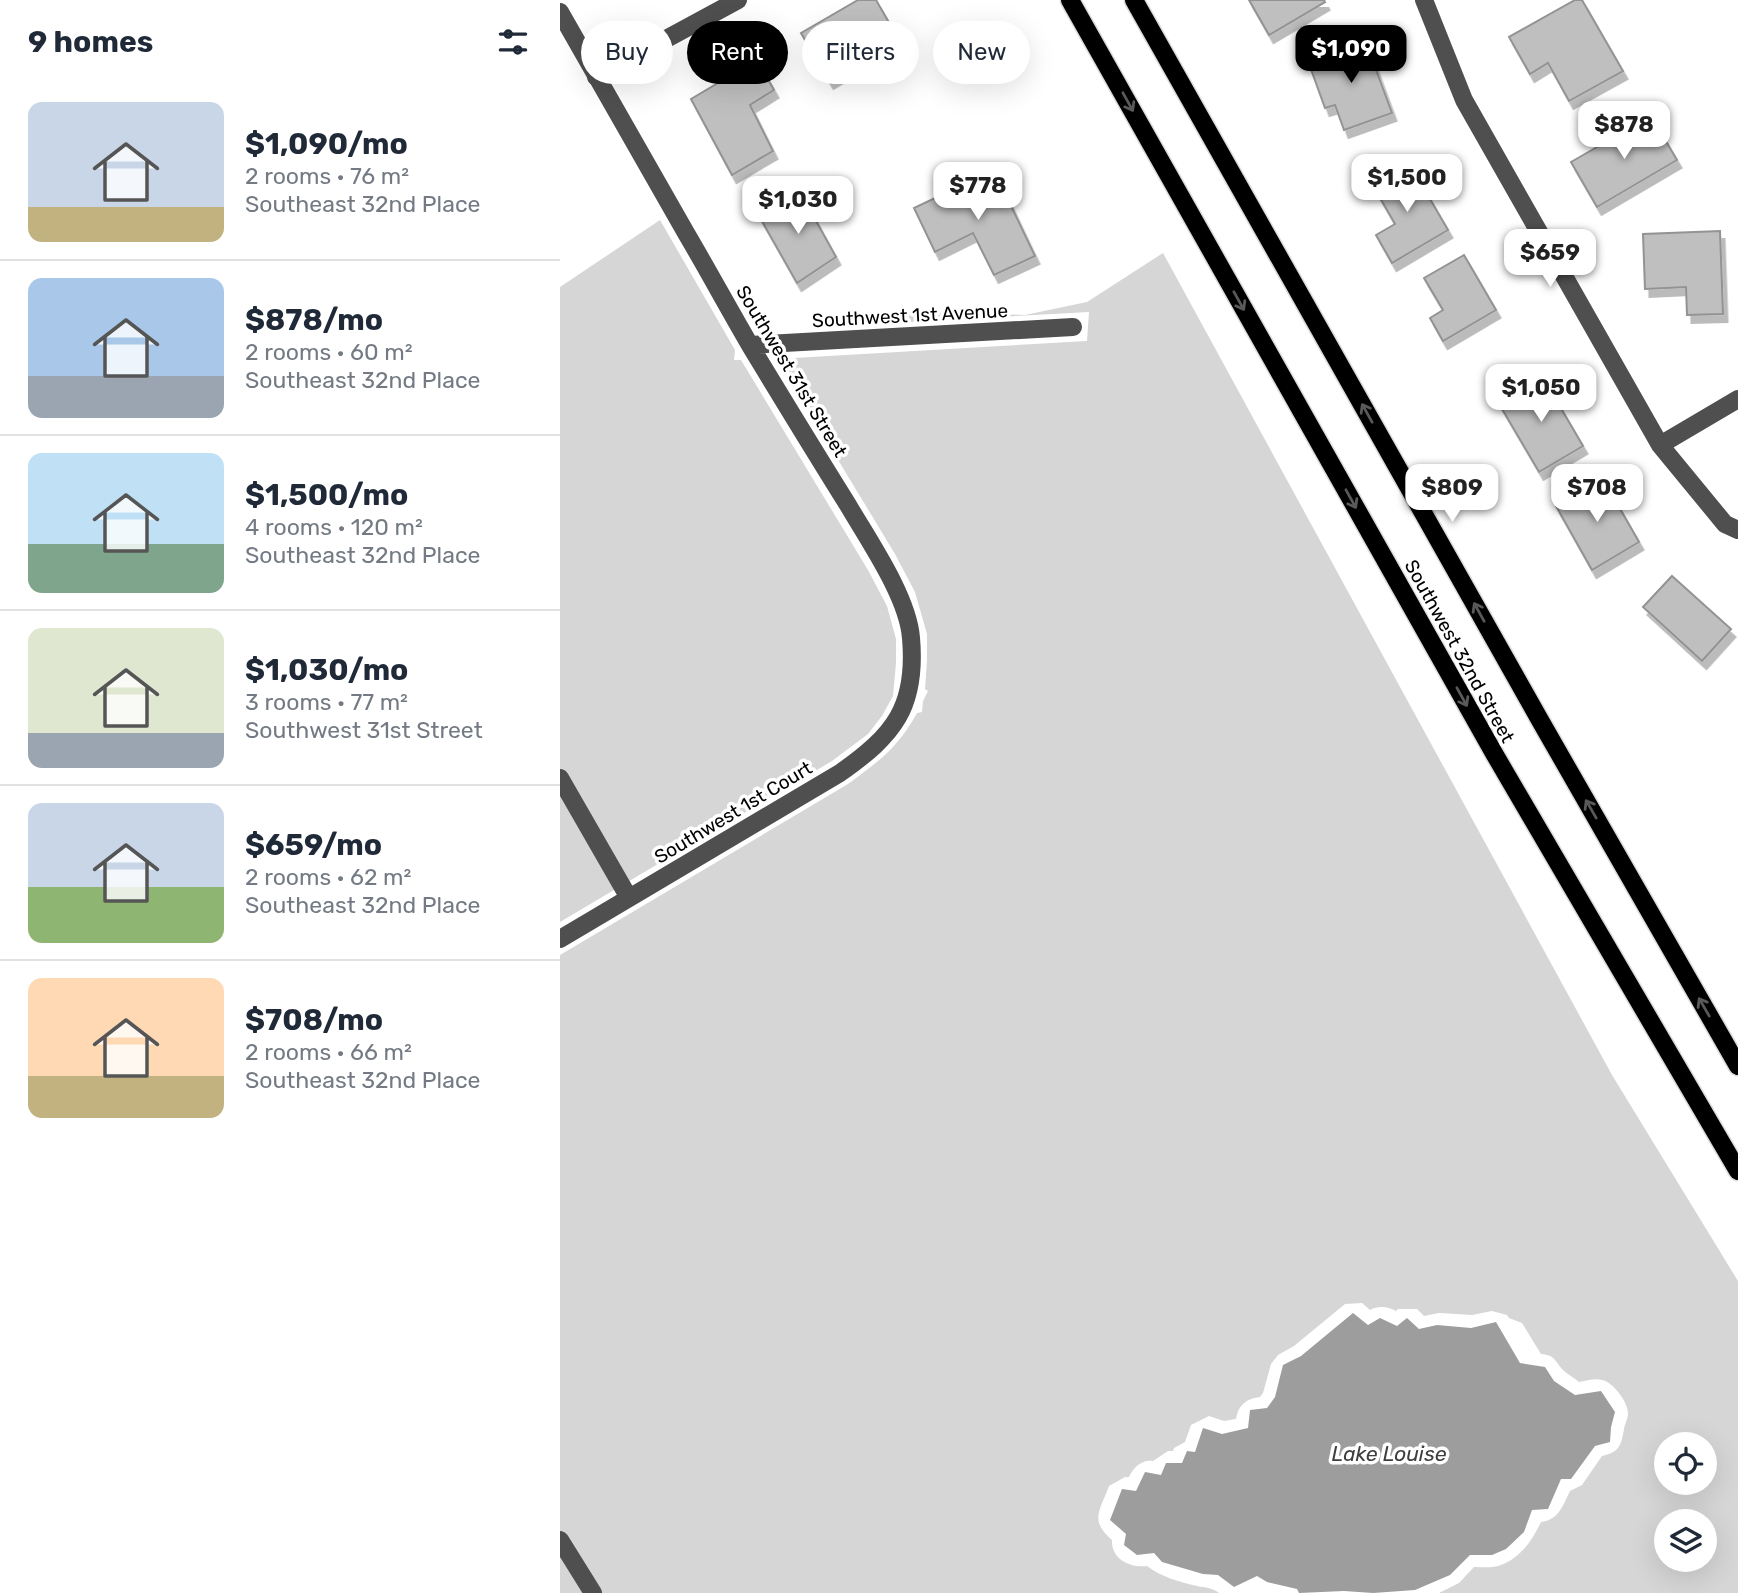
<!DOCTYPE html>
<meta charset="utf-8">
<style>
body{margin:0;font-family:Rubik,sans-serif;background:#f6f6f7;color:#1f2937;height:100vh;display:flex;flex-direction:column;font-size:26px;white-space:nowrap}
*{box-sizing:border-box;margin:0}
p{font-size:23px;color:#747a83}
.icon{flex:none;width:38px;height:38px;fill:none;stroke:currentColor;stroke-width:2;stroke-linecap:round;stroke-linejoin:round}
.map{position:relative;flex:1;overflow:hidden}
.panel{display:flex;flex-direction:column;background:#fff;width:560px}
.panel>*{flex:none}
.top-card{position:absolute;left:21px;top:21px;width:665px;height:63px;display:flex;gap:14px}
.buttons{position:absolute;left:1094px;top:1432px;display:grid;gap:14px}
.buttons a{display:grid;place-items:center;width:63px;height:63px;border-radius:50%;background:#fff;box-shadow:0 7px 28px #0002;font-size:35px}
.price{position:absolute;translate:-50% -60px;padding:0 16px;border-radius:14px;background:#fff;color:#222;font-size:23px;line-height:46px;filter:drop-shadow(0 2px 4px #0008)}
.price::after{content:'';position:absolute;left:50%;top:42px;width:21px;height:16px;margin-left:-10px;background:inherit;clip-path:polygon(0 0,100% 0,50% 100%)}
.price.selected{background:#000;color:#fff}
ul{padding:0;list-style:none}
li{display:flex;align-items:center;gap:21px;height:175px;padding:0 28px}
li+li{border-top:2px solid #e0e1e3}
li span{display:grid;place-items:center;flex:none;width:196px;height:140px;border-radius:14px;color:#555}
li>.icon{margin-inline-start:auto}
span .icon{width:84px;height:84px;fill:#fffc;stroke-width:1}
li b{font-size:30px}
h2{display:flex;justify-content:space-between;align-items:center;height:84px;padding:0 28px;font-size:30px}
.tag{padding:0 24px;border-radius:32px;background:#fff;box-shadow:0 7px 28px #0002;font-size:24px;line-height:63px}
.tag.selected{background:#000;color:#fff}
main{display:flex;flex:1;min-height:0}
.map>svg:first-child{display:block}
.green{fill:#d6d6d6;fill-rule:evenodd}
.water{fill:#9d9d9d}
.building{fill:#bfbfbf;stroke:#939393;stroke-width:2;filter:url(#shadow)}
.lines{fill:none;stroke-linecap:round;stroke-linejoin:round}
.major-casing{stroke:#dbdbdb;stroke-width:21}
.minor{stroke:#4f4f4f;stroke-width:18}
.major{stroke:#000;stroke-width:18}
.oneway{stroke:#595959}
.labels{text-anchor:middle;stroke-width:7;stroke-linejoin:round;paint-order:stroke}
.street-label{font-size:19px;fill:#000;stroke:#fff}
.water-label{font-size:21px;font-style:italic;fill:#3e3e3e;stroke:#fff}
</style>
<main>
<section class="panel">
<h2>9 homes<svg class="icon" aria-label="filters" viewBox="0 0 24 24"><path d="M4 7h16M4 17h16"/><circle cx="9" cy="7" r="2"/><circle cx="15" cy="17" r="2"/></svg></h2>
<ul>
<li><span style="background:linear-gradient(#c9d6e8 75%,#c2b280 0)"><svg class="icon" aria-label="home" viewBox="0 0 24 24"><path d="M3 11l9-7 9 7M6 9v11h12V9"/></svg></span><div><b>$1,090/mo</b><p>2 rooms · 76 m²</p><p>Southeast 32nd Place</p></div></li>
<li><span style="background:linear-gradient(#a9c7e8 70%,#9aa5b1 0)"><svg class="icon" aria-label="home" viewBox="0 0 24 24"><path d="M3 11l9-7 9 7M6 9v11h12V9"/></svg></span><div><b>$878/mo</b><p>2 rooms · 60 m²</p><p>Southeast 32nd Place</p></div></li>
<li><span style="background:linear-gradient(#bfe0f5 65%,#7fa58c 0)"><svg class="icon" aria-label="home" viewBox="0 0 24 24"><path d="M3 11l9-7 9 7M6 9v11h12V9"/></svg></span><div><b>$1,500/mo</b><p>4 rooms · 120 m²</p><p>Southeast 32nd Place</p></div></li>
<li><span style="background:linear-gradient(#dfe7d0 75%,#9aa5b1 0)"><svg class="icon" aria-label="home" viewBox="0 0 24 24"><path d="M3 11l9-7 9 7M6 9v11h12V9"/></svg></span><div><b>$1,030/mo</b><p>3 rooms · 77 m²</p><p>Southwest 31st Street</p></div></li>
<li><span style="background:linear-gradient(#c9d6e8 60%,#8fb573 0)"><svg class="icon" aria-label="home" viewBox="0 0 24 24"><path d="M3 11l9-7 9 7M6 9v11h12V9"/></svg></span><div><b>$659/mo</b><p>2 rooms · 62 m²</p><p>Southeast 32nd Place</p></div></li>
<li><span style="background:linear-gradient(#ffd9b3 70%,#c2b280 0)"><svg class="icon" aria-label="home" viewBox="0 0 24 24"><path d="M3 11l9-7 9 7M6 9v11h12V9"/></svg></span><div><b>$708/mo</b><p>2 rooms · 66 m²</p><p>Southeast 32nd Place</p></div></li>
</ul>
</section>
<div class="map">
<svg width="1178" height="1593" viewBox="0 0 1178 1593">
<defs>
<filter id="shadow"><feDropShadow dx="4.5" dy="8" stdDeviation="0" flood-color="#0004"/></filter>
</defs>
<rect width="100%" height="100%" fill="#fff"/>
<path class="green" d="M100,220L175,350L174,360H181L308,570L327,606L336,639V663L333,696L322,716L308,734L272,761L0,922V287Z
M603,253L1052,1075L1178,1281V1593H879L899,1583L914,1567C921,1567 931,1568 938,1566C959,1560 972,1541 981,1522C999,1520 1003,1505 1010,1491L1022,1485L1042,1456C1060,1452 1061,1445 1064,1429C1065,1424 1068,1418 1068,1413C1068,1402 1053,1382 1042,1380C1035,1378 1026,1381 1019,1382C1015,1378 1008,1375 1004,1371C995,1362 996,1355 981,1354L962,1323L949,1318L947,1315L932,1311L912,1315L879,1313L864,1316L857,1309H838L836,1311C828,1307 819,1305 810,1310L802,1303L785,1304L734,1346L718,1355L711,1364L703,1393L700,1397C687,1398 678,1405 676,1419L664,1421L649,1416L631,1425L625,1442L614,1448L613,1451H608L593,1461C582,1459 573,1468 569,1477H565L549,1486C540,1511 529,1520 552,1540C551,1559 570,1568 587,1566C601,1577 620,1582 637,1586C646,1588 651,1587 659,1593H0V955L288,784C319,761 338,748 357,713L362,712L363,701L368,691L365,689L367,660V634L355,592L335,554L217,359L527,341L529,312L316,324L351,312L465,315L527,302ZM1106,1444H1144V1482H1106ZM1106,1521H1144V1559H1106Z"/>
<path class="water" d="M793,1313L808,1325L820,1318L837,1326L847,1318L859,1329L877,1325L911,1328L936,1322L960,1363L985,1367L994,1381L1015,1395L1041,1391L1055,1412L1051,1427L1050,1442L1035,1446L1011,1479H1001L988,1509L972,1510L964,1532L946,1549L932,1555H910L890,1575L855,1590L813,1593L784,1591L739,1593L737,1589L707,1582L697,1576L674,1587L658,1575L643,1574L602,1562L594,1553L577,1555L564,1545L566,1534L550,1520L562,1489L576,1491L585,1472L601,1475L606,1463H622L627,1451L635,1452L643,1428L662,1434L688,1428L690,1410L707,1408L715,1397L723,1365L741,1356Z"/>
<path class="building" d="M298,0H316L339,40L269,81L241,33Z
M689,0H764L765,2L709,35Z
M1015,0H1022L1063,71L1009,101L988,63L970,74L949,37Z
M805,40L832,113L784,130L775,105L765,108L748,61Z
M197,60L214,90L190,105L213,151L172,175L131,99Z
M1091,116L1117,160L1037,207L1011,162Z
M849,163L888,230L832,263L816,235L835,224L812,184Z
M434,170L475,256L434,275L413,233L375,252L354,208Z
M239,190L276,257L237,283L199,216Z
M1160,231L1163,314L1127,315L1126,287L1085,289L1083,234Z
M904,255L936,310L883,341L870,318L883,310L864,278Z
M982,376L1023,446L979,472L938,402Z
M1043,479L1079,542L1032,570L996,506Z
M1112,576L1171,629L1142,661L1083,607Z"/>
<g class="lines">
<defs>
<path id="major" d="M510,0L935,755L1178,1171
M574,0L981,722L1178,1066"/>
</defs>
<use href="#major" class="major-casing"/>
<path class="minor" d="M864,0L904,100L1100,445L1165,524L1178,530
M0,12C42,86 84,159 126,233C149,272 171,313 194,352C225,403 256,454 288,505C309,541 348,597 351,638C357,707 334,735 280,773L0,939
M36,77L178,0
M190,345L513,327
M1100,445L1178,399
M0,778L69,898
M0,1540L33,1593"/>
<use href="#major" class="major"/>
</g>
<defs><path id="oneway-shaft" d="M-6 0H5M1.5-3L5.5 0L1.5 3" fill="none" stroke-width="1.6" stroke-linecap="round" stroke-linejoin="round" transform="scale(1.75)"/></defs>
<g class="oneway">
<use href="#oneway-shaft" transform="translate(568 102) rotate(61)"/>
<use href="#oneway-shaft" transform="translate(679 301) rotate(61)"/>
<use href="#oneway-shaft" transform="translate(807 413) rotate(-119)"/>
<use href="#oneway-shaft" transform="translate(791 499) rotate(61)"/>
<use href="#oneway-shaft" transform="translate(919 612) rotate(-119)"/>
<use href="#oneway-shaft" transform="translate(902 697) rotate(61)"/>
<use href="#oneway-shaft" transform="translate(1031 809) rotate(-120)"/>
<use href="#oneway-shaft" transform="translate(1144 1007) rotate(-120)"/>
</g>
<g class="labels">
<g class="street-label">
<text transform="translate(350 315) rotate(-3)" y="7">Southwest 1st Avenue</text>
<text transform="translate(232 371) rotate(59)" y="7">Southwest 31st Street</text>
<text transform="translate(900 651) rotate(61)" y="7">Southwest 32nd Street</text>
<text transform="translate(173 812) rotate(-31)" y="7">Southwest 1st Court</text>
</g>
<g class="water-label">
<text x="829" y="1461">Lake Louise</text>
</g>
</g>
</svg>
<div class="buttons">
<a><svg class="icon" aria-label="locate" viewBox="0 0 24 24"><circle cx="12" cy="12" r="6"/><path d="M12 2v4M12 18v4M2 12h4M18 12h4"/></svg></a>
<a><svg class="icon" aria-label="layers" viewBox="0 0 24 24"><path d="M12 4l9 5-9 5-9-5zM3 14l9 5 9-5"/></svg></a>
</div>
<b class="price selected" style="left:791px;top:85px">$1,090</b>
<b class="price" style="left:1064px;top:161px">$878</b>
<b class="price" style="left:847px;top:214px">$1,500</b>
<b class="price" style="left:418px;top:222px">$778</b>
<b class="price" style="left:238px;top:236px">$1,030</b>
<b class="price" style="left:990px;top:289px">$659</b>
<b class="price" style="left:981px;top:424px">$1,050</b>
<b class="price" style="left:892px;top:524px">$809</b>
<b class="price" style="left:1037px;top:524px">$708</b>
<div class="top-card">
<a class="tag">Buy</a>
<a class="tag selected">Rent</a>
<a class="tag">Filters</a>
<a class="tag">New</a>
</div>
</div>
</main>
